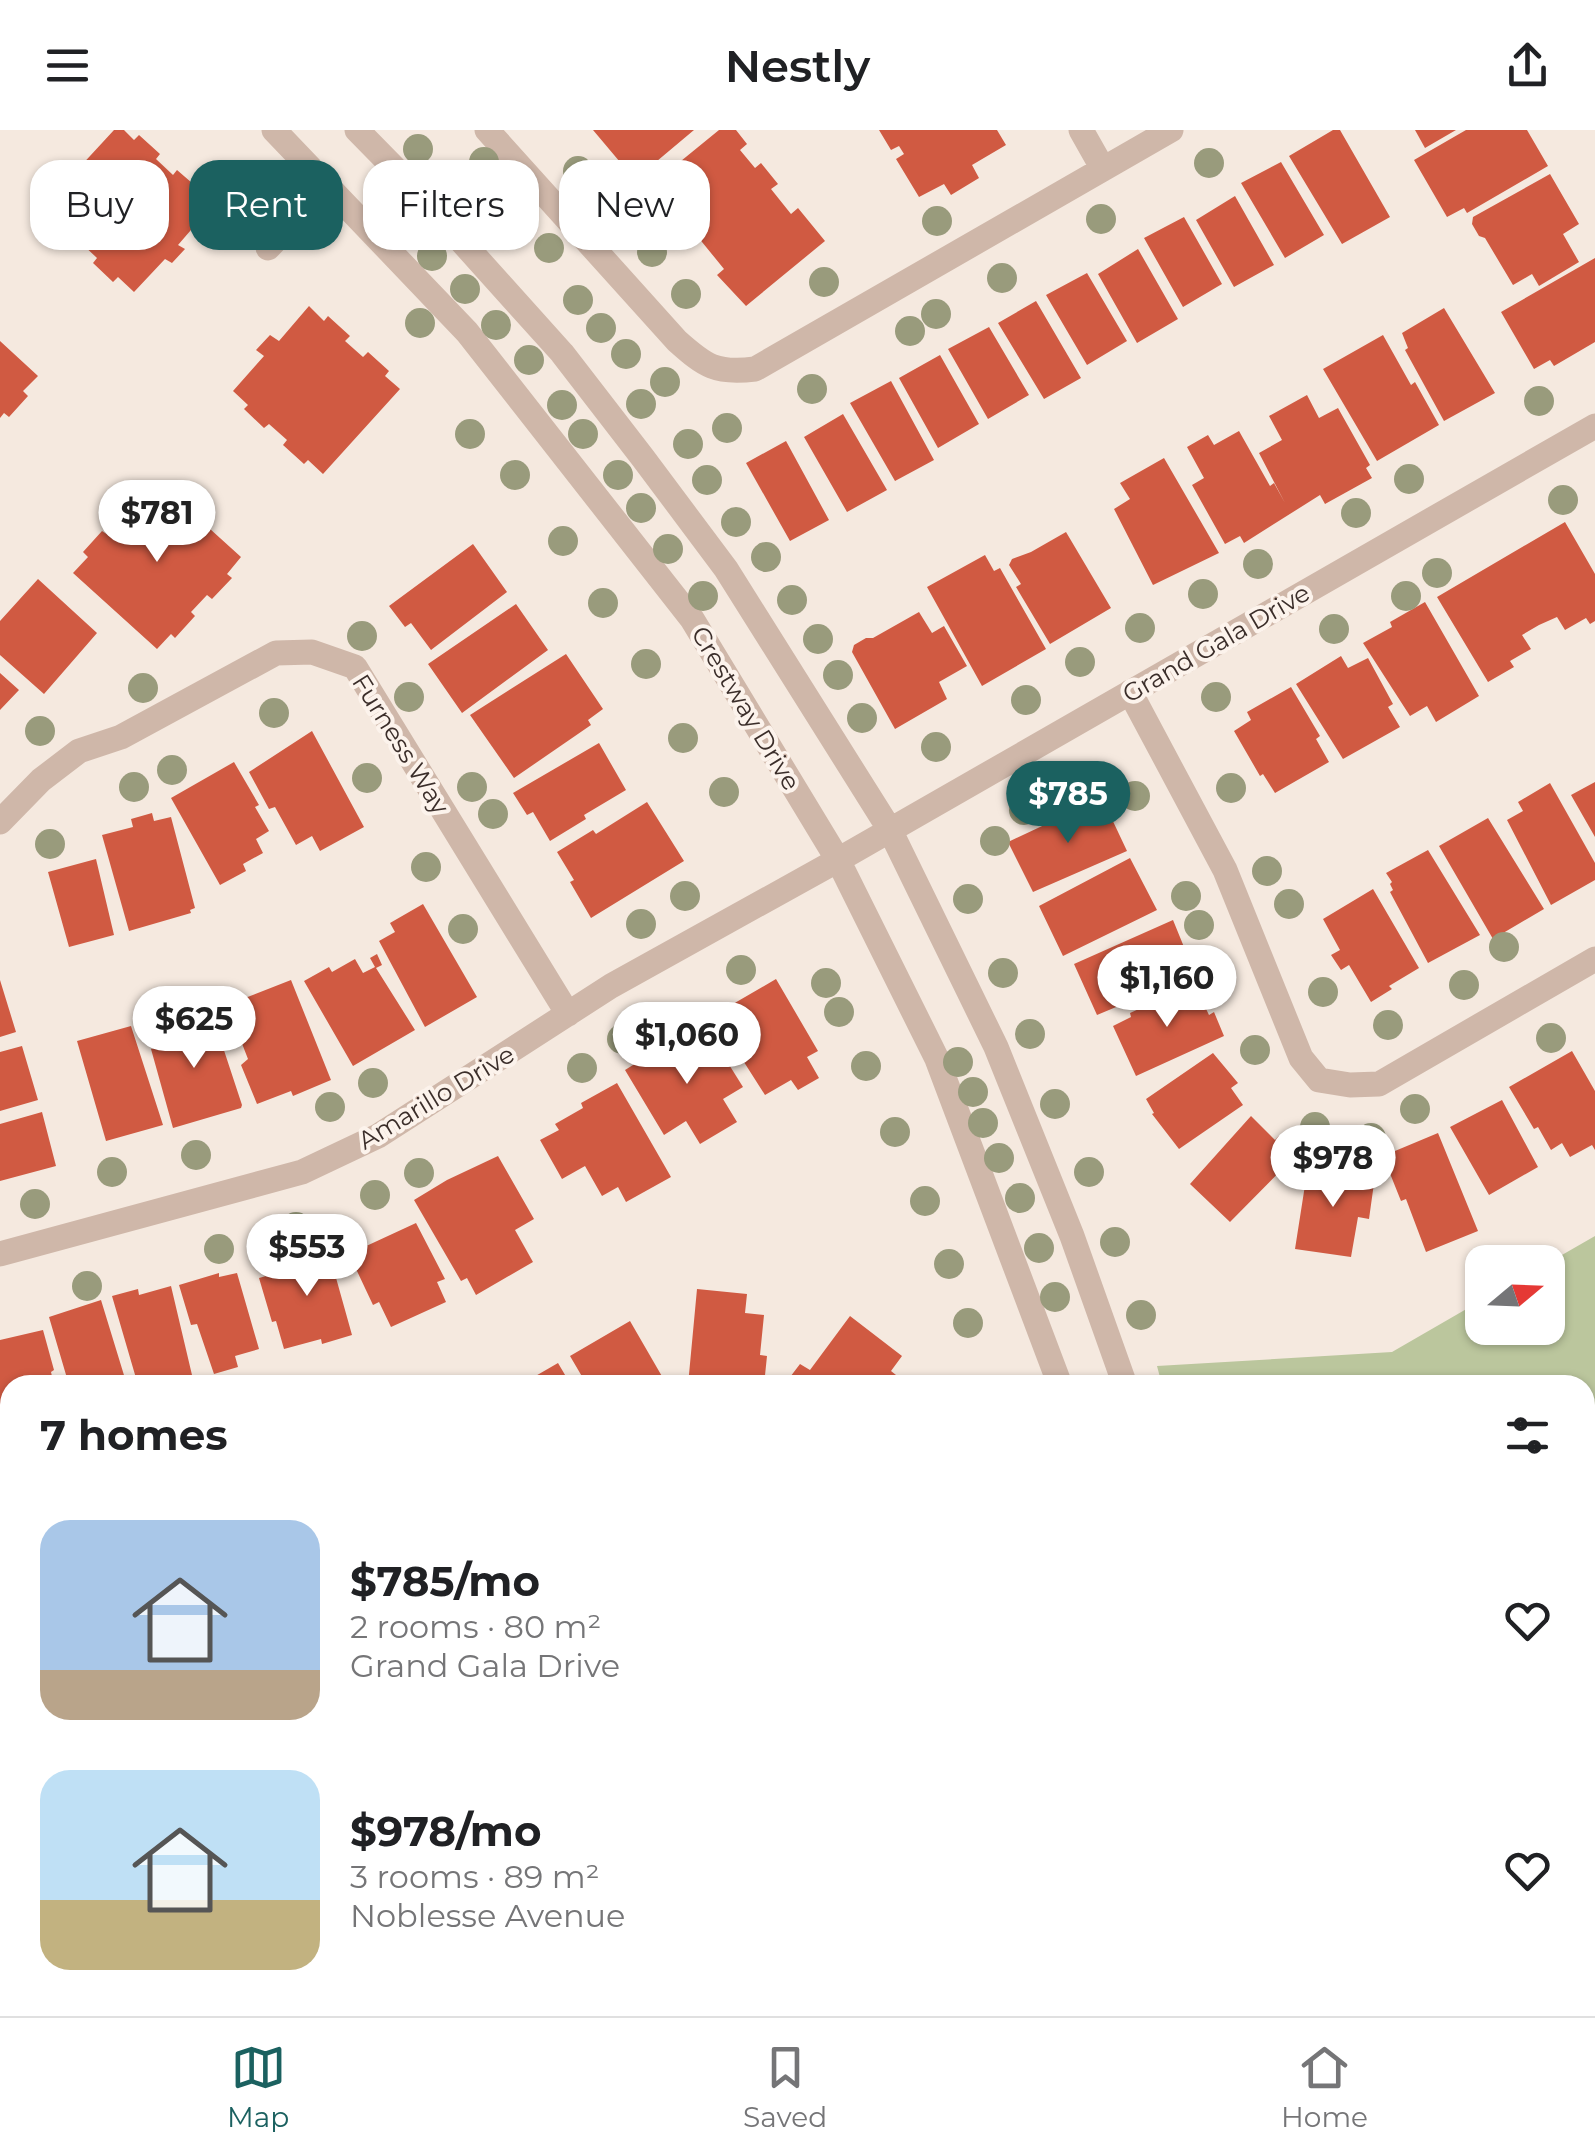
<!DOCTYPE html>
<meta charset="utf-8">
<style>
body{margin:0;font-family:Montserrat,sans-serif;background:#f2f2f2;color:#202124;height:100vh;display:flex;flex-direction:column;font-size:38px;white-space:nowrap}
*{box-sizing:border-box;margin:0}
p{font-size:32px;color:#757577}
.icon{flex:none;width:55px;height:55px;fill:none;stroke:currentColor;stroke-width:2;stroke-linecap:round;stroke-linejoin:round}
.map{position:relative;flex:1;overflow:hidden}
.drawer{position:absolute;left:0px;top:1245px;width:1595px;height:642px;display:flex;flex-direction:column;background:#fff;border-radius:30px 30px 0 0;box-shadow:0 2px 8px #0004}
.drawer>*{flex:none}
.hud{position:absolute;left:30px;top:30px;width:1000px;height:90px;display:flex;gap:20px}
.needle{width:65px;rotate:71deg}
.fabs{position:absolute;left:1465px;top:1115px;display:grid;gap:20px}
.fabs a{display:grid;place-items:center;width:100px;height:100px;border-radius:20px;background:#fff;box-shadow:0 2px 8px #0004;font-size:50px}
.price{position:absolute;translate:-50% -85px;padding:0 22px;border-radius:35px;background:#fff;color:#222;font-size:32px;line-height:65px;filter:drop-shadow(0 2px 5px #0008)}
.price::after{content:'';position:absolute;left:50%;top:60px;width:30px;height:22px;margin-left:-15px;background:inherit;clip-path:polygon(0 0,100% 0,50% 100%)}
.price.selected{background:#1b6160;color:#fff}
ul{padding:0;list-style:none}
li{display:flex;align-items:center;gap:30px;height:250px;padding:0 40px}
li span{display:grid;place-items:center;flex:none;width:280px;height:200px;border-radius:30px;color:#555}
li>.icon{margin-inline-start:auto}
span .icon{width:120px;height:120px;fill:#fffc;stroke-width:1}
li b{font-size:42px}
h2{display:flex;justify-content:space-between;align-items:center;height:120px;padding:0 40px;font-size:42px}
.chip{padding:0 35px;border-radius:30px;background:#fff;box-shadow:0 2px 8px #0004;font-size:35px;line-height:90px}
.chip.selected{background:#1b6160;color:#fff}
header{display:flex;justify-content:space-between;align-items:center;height:130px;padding:0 40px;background:#fff;font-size:45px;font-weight:600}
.menu{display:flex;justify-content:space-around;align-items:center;height:140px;border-top:2px solid #e0e0e0;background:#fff;font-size:28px;color:#757577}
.menu a{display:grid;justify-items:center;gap:5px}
.menu .selected{color:#1b6160}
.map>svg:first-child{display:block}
.green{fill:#bbc69d}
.building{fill:#d05a42}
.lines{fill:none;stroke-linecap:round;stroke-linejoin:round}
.minor{stroke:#cfb7a9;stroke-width:25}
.tree{fill:#999b7c}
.labels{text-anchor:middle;stroke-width:8;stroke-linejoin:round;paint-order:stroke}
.street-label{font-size:25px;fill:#3b2e2a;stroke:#fcf3ec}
</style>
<header><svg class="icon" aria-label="menu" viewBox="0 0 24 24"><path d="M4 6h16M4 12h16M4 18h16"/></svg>Nestly<svg class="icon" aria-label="share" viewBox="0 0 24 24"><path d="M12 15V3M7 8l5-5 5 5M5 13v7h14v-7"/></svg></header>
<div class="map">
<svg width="1595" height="1886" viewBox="0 0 1595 1886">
<rect width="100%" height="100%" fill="#f5e9df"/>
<path class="green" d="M1595,1106V1571L1585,1573V1255H1162L1157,1236L1392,1222L1482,1170V1198H1548V1133Z"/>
<path class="building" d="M114,0H124L134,10L139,5L160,24L156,29L173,45L177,40L199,59L195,64L210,78L178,115L185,119L172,133L165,129L134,162L118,147L113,152L93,133L97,128L80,112L75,117L54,98L58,93L42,78Z
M593,0H694L638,47L628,36L625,38Z
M719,0H736L747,14L740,20L755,38L761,33L778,54L771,59L791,84L798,78L825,111L746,176L717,145L724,139L654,53Z
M879,0H997L1006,15L972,35L979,48L951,65L944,54L919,67L896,29L904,24L899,16L891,20Z
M1333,0H1340L1390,87L1342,114L1289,26Z
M1415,0H1456L1425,18Z
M1466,0H1527L1548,36L1467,83L1464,78L1447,87L1414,30Z
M1281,32L1324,105L1285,128L1241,53Z
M1550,44L1579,94L1563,104L1579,132L1539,156L1532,144L1513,155L1485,108L1479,106L1472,94L1473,87Z
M1235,66L1274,135L1234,157L1196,90Z
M1184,87L1222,154L1183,177L1144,108Z
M1138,119L1178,189L1137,213L1098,144Z
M1595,128V212L1554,236L1550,230L1534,239L1501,182Z
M1087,143L1127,211L1087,235L1046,165Z
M1036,171L1081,248L1044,269L998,193Z
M309,176L324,191L328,186L350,206L345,211L363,227L368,222L389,241L385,246L400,259L323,344L308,330L304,334L283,315L287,310L269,294L264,298L244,279L248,275L233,261L264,226L256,220L270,205L279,211Z
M1444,178L1495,263L1444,291L1405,220L1408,218L1402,203Z
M989,197L1029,265L988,289L948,219Z
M1383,205L1411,255L1415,252L1439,295L1377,331L1323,239Z
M0,211L38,246L23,261L28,266L9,287L4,283L0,288Z
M940,225L979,294L938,318L899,248Z
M891,251L934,330L895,351L850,273Z
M1307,265L1319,288L1338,278L1370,335L1366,338L1372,348L1325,374L1320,365L1244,413L1240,406L1225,414L1192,355L1204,348L1187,317L1208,305L1214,315L1239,301L1270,356L1274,353L1285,373L1259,323L1282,310L1269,286Z
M843,284L887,360L847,382L804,307Z
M786,311L829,390L790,411L746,333Z
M1164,328L1219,423L1153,455L1114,379L1130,369L1120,353Z
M157,351L241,427L227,444L232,448L212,469L207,465L191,482L195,486L175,508L171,504L157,519L73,443L88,427L83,422L102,401L108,405L123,388L118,384L137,363L142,367Z
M1565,392L1595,444V491L1590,494L1586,488L1565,500L1557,487L1539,495L1522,505L1531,519L1510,531L1514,537L1488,552L1437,467Z
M1066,402L1111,478L1050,514L1016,457L1021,454L1009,435L1012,429L1031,422Z
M473,414L507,462L431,520L411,493L405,497L389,476Z
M985,425L994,441L1000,438L1046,519L982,556L927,457Z
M38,449L97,503L44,564L0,525V491Z
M1425,472L1479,566L1436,592L1427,576L1410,586L1363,513L1392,497L1390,492Z
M516,474L548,520L462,583L428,534Z
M919,482L932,503L944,496L967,536L939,552L947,569L895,599L852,522L854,515L866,508H873Z
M566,524L603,579L588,590L591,595L514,648L470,585Z
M1341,526L1348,538L1368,528L1393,574L1388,577L1400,597L1343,629L1296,554Z
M0,543L19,560L0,580Z
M1291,557L1320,606L1316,609L1329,632L1275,663L1263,644L1260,646L1234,601L1251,590L1247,582Z
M312,601L364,697L320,721L312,706L296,715L275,677L269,679L249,642Z
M599,613L626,660L584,685L586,689L550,711L533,682L527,685L513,663Z
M234,632L259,675L255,677L269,701L256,709L263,723L243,734L246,741L220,755L171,668Z
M1595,652V707L1571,665Z
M1550,653L1595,733V750L1551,775L1507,690L1523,681L1518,672Z
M1102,668L1127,721L1033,762L1008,712Z
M647,672L684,731L591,788L570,752L574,750L557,722L593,700L596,704Z
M152,683L154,691L171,687L195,778L190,780L191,783L129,801L102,705L133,697L131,689Z
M1488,688L1544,779L1493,809L1439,716Z
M1428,720L1480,805L1428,833L1390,762L1393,760L1390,754L1392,752L1386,743Z
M1130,728L1157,780L1063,826L1039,776Z
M96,729L114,805L69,817L48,742Z
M1373,759L1419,838L1389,856L1392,859L1371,872L1349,835L1341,840L1331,825L1340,820L1323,789Z
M423,774L477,867L425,897L379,811L395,802L390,793Z
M1173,790L1195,844L1097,885L1074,834Z
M377,824L382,835L376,838L415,900L353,936L304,851L329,837L332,842L355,829L363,843L375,837L370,828Z
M776,849L818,921L807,927L819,948L798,960L791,950L765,965L714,885Z
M0,850L16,902L0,907Z
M291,850L331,950L293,966L291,961L257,974L241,935L248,929L227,875Z
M1194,854L1209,885L1214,882L1224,906L1136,946L1113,896L1131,887L1130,883Z
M180,884L183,896L213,887L242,975L241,978L173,998L151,919L164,915L157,891Z
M131,896L163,995L106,1011L77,911Z
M708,901L743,957L723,969L737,992L700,1014L686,991L664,1005L625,940L673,910L679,918Z
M22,916L38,970L0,981V922Z
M1572,921L1595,961V1020L1592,1015L1570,1027L1562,1013L1551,1020L1538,997L1534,999L1509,957Z
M1213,923L1238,953L1231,958L1243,975L1179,1019L1152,984L1154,983L1146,969Z
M617,953L671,1047L626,1072L618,1057L602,1066L585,1036L562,1049L540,1010L559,1000L555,994L583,978L581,973Z
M1502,970L1538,1037L1489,1065L1450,997Z
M42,982L56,1036L0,1051V994Z
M1251,986L1275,1010L1279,1006L1298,1023L1230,1092L1190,1054Z
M1438,1003L1478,1101L1426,1122L1406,1069L1401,1071L1383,1026Z
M498,1026L534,1089L515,1100L533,1132L476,1165L467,1148L461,1151L414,1070L447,1050Z
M1308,1036L1375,1046L1369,1089L1358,1087L1351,1127L1295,1119Z
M416,1093L445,1149L437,1152L446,1172L391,1197L379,1172L373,1175L349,1124Z
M326,1112L352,1205L322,1214L321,1209L284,1219L276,1191L272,1192L259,1148L291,1139L287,1122Z
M219,1143V1147L237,1143L259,1219L235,1226L238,1237L214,1244L197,1194L191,1195L179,1155Z
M171,1156L192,1245L155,1255H138L112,1166L138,1159L139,1165Z
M697,1159L747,1164L745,1183L764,1185L760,1225L767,1226L764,1255H688Z
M101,1170L127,1255H69L49,1187Z
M850,1186L902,1226L891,1241L896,1245L888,1255H784L800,1234L810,1240Z
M630,1191L667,1255H587L570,1226Z
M43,1200L54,1240L51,1242L54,1255H10L9,1310L0,1278V1210Z
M558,1233L571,1255H520Z
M7,1684L10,1694V1786L0,1789V1686Z
M1592,1758L1595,1810L1585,1813V1760Z
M73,1878H120L123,1886H55L54,1883Z
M135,1878H210L212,1886H137Z
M234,1878H305L308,1886H236Z
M329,1878H402L404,1886H332Z
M920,1878H957L967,1886H912Z"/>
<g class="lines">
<path class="minor" d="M274,0L467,202L692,489L838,730L937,929L1060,1255
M357,0L410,54L562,223L643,328L726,439L890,700L996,917L1072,1106L1125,1255
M487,0L677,211C705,236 716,244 755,239L1171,0
M1081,0L1103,39
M268,118L328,55
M1130,562L1225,740L1301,928L1319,950L1350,955L1379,954L1595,829
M0,692L41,650L79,621L121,607L276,523L312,522L355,537L568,884
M0,1124L302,1042L378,1006L611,856L838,730L1595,296
M0,1564L8,1599
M1208,1878L1210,1886
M1286,1878L1288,1886
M698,1886L728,1878"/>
</g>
<g class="tree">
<circle cx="418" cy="19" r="15"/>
<circle cx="484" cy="32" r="15"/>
<circle cx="1209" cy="33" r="15"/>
<circle cx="578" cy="41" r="15"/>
<circle cx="391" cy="85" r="15"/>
<circle cx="623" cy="86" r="15"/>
<circle cx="1101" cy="89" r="15"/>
<circle cx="937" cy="91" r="15"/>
<circle cx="549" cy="118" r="15"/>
<circle cx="652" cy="122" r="15"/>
<circle cx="432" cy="126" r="15"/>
<circle cx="1002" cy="148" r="15"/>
<circle cx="824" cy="152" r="15"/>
<circle cx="465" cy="159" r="15"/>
<circle cx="686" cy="164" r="15"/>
<circle cx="578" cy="170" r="15"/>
<circle cx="936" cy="184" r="15"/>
<circle cx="420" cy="193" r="15"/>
<circle cx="496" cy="195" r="15"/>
<circle cx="601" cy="198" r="15"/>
<circle cx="910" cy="201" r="15"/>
<circle cx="626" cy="224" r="15"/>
<circle cx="529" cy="230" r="15"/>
<circle cx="665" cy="252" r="15"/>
<circle cx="812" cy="259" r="15"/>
<circle cx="1539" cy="271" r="15"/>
<circle cx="641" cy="274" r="15"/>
<circle cx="562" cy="275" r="15"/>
<circle cx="727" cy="298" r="15"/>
<circle cx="470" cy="304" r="15"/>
<circle cx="583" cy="304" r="15"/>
<circle cx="688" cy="314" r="15"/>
<circle cx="515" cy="345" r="15"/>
<circle cx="618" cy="345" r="15"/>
<circle cx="1409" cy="349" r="15"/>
<circle cx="707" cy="350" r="15"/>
<circle cx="1563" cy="370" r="15"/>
<circle cx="641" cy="378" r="15"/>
<circle cx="1356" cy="383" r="15"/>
<circle cx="736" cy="392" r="15"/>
<circle cx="563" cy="411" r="15"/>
<circle cx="668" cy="419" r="15"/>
<circle cx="766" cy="427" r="15"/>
<circle cx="1258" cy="434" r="15"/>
<circle cx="1437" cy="443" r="15"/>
<circle cx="1203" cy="464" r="15"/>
<circle cx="703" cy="466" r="15"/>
<circle cx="1406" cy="466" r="15"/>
<circle cx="792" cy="470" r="15"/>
<circle cx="603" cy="473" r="15"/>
<circle cx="1140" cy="498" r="15"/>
<circle cx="1334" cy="499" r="15"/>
<circle cx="362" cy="506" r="15"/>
<circle cx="818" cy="509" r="15"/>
<circle cx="1080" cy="532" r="15"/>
<circle cx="646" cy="534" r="15"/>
<circle cx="838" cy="545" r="15"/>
<circle cx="143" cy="558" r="15"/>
<circle cx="409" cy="567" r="15"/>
<circle cx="1216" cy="567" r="15"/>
<circle cx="1026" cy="570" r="15"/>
<circle cx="274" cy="583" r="15"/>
<circle cx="862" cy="588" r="15"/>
<circle cx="40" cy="601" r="15"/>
<circle cx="683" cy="608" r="15"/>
<circle cx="936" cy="617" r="15"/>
<circle cx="172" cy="640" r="15"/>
<circle cx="367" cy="648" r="15"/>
<circle cx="134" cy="657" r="15"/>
<circle cx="472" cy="657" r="15"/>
<circle cx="1231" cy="658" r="15"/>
<circle cx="724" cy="662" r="15"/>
<circle cx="1135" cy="666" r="15"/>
<circle cx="1024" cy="680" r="15"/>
<circle cx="493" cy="684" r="15"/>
<circle cx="995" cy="711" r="15"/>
<circle cx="50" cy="714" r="15"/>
<circle cx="426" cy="737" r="15"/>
<circle cx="1267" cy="741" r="15"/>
<circle cx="685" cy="766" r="15"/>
<circle cx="1186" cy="766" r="15"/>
<circle cx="968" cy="769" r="15"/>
<circle cx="1289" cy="774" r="15"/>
<circle cx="641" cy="794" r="15"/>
<circle cx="1199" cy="795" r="15"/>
<circle cx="463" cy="799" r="15"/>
<circle cx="1504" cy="817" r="15"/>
<circle cx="741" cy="840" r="15"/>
<circle cx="1003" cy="843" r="15"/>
<circle cx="826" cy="853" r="15"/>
<circle cx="1464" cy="855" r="15"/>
<circle cx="1323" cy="862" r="15"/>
<circle cx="839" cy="882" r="15"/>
<circle cx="1388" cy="895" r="15"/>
<circle cx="1030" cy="904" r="15"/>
<circle cx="1551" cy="908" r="15"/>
<circle cx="622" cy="909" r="15"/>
<circle cx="1255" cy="920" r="15"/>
<circle cx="958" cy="932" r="15"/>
<circle cx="866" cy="936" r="15"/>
<circle cx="582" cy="938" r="15"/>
<circle cx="373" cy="953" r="15"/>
<circle cx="973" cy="962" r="15"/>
<circle cx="1055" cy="974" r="15"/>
<circle cx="330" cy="977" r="15"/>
<circle cx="1415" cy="979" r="15"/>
<circle cx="983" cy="993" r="15"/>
<circle cx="1315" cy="997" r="15"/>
<circle cx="895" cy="1002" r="15"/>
<circle cx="1371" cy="1008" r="15"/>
<circle cx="196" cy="1025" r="15"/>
<circle cx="999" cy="1028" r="15"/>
<circle cx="112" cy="1042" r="15"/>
<circle cx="1089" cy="1042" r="15"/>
<circle cx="419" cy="1043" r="15"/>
<circle cx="375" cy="1065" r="15"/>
<circle cx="1020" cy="1068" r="15"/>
<circle cx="925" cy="1071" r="15"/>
<circle cx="35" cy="1074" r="15"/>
<circle cx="296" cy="1097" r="15"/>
<circle cx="1115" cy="1112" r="15"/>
<circle cx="1039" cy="1118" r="15"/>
<circle cx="219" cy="1119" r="15"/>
<circle cx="949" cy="1134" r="15"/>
<circle cx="87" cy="1156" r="15"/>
<circle cx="1055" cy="1167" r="15"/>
<circle cx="1141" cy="1185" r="15"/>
<circle cx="968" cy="1193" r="15"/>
</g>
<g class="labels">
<g class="street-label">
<text transform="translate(1216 513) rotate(-30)" y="9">Grand Gala Drive</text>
<text transform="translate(746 578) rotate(59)" y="9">Crestway Drive</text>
<text transform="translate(401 614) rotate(58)" y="9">Furness Way</text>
<text transform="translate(436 967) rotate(-31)" y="9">Amarillo Drive</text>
</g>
</g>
</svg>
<div class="fabs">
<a><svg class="needle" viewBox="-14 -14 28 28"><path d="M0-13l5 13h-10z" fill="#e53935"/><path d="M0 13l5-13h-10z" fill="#757577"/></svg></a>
</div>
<b class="price" style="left:157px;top:435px">$781</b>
<b class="price selected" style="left:1068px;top:716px">$785</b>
<b class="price" style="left:1167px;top:900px">$1,160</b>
<b class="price" style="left:194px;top:941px">$625</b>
<b class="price" style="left:687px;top:957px">$1,060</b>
<b class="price" style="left:1333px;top:1080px">$978</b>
<b class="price" style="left:307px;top:1169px">$553</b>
<div class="hud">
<a class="chip">Buy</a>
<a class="chip selected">Rent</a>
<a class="chip">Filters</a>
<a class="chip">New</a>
</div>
<section class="drawer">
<h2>7 homes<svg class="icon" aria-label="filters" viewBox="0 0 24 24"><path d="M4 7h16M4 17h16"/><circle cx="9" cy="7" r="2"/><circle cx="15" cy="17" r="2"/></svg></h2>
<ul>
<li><span style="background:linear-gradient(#a9c7e8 75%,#b9a48a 0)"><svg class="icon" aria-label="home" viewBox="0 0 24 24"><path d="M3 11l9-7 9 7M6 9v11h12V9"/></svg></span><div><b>$785/mo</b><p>2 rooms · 80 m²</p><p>Grand Gala Drive</p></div><svg class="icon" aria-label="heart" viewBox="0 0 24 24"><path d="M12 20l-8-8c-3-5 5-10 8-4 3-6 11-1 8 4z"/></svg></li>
<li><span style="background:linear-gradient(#bfe0f5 65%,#c2b280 0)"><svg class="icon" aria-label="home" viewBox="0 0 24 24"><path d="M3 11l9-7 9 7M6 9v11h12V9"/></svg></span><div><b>$978/mo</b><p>3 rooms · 89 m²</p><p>Noblesse Avenue</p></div><svg class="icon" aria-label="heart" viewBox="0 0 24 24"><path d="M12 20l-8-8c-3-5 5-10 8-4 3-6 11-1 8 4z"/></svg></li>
</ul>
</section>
</div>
<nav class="menu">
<a class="selected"><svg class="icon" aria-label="map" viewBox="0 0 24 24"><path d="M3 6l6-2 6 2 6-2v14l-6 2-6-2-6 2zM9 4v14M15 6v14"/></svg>Map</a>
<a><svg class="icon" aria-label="saved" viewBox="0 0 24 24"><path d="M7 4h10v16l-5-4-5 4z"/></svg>Saved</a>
<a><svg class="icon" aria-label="home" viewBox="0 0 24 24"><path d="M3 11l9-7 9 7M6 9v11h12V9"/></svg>Home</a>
</nav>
